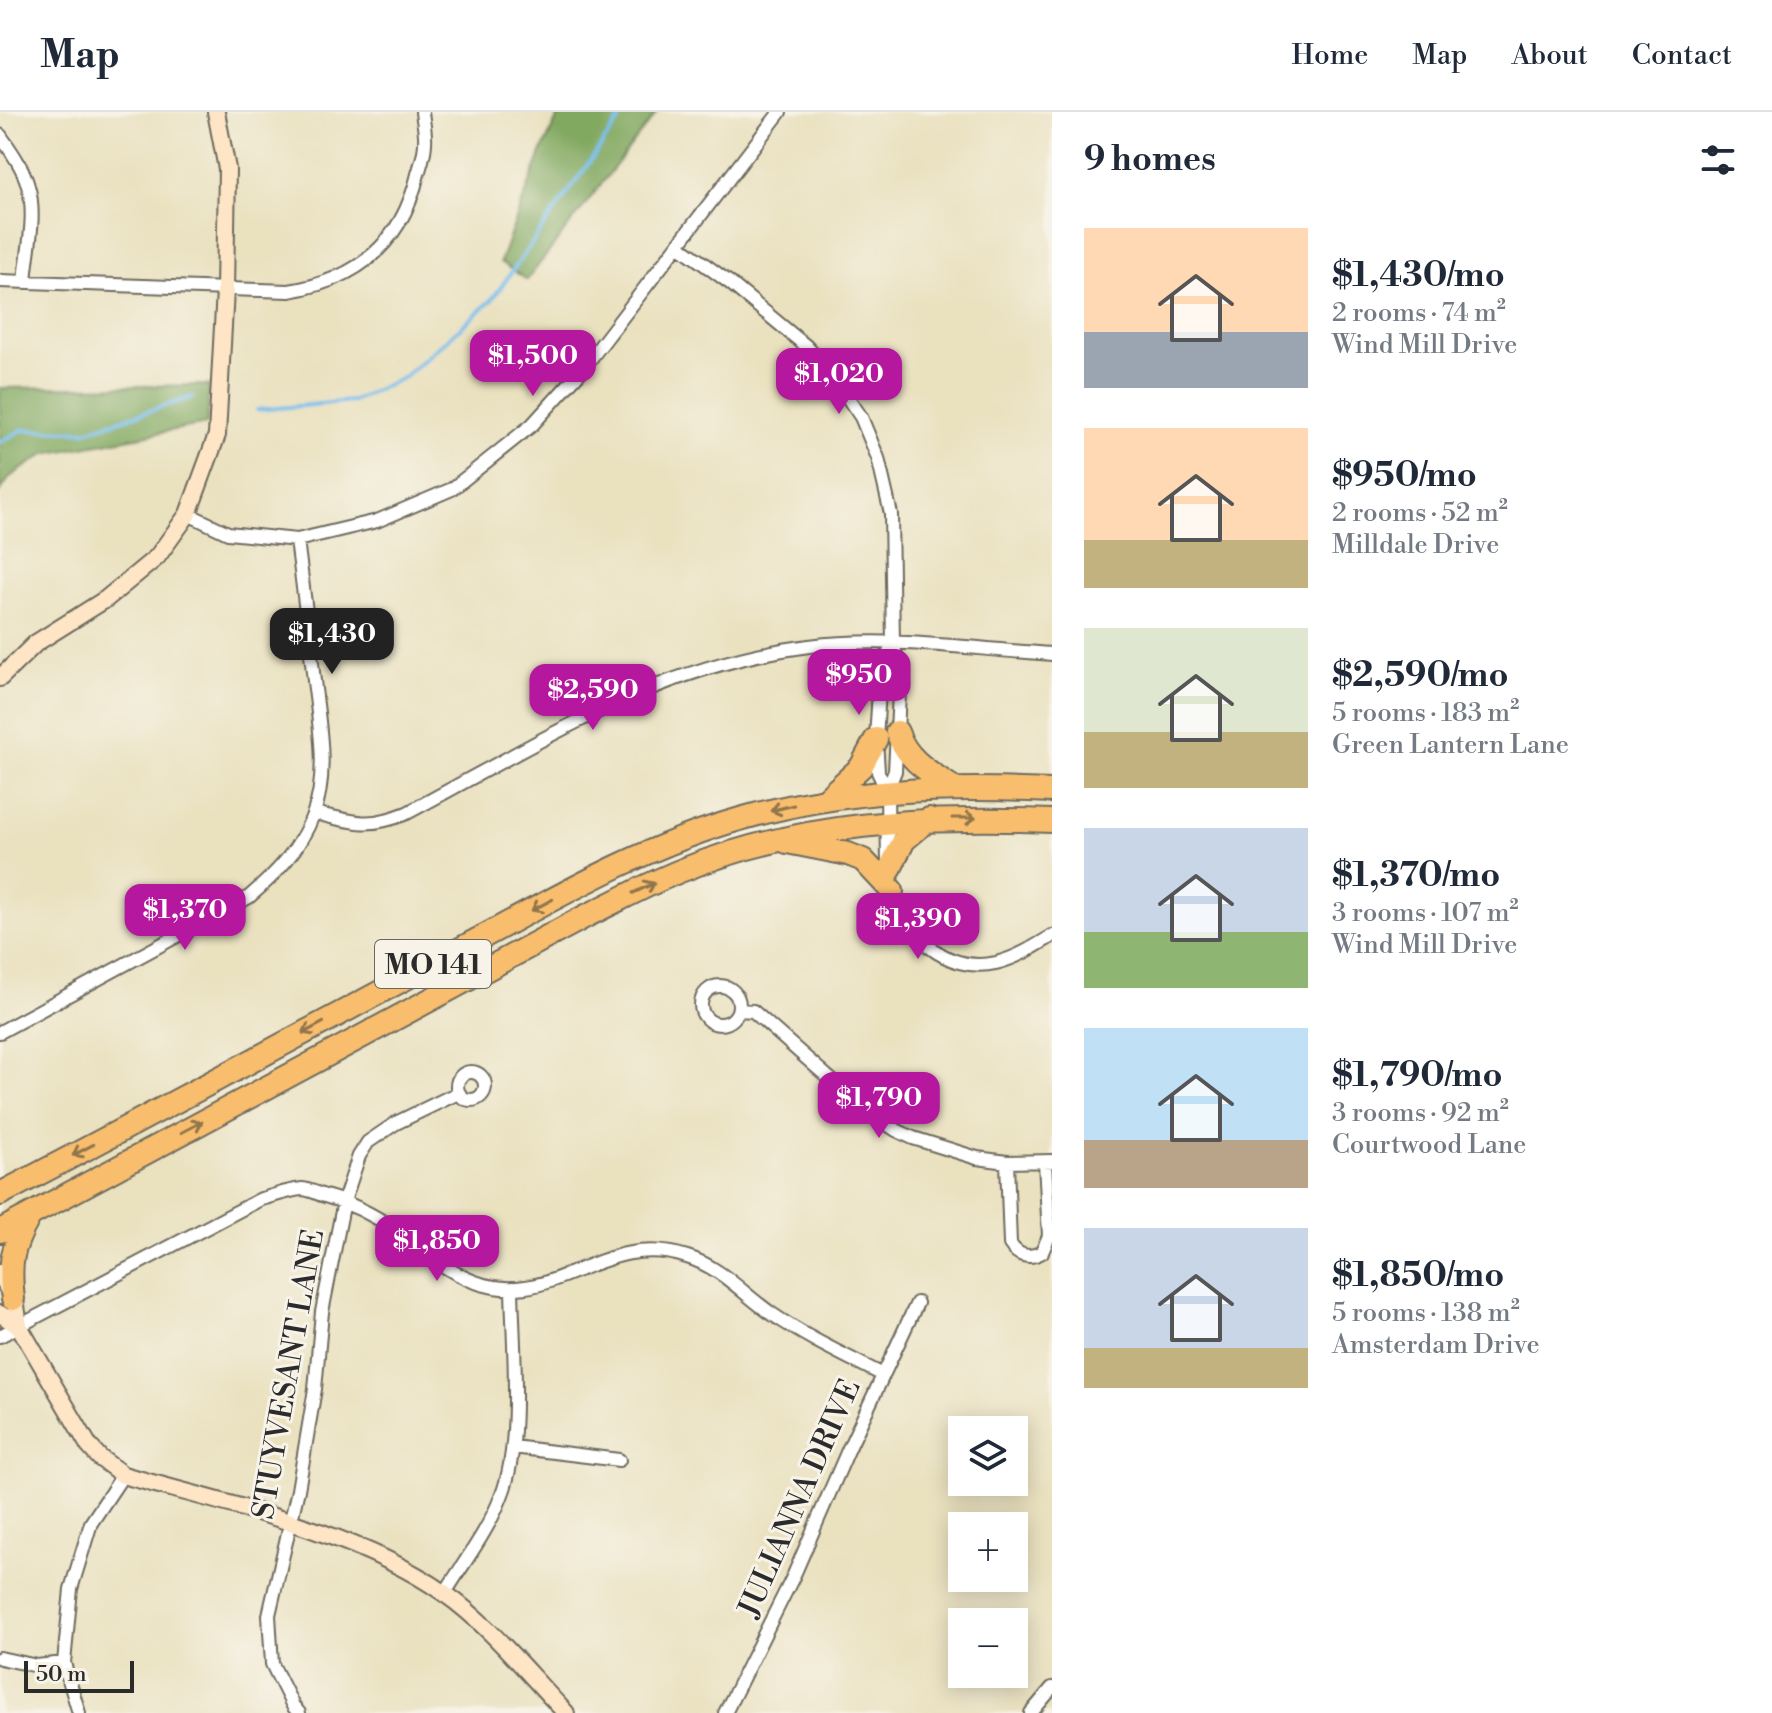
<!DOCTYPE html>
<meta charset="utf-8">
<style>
body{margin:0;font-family:"Libre Bodoni",serif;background:#f2f2f3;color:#1f2937;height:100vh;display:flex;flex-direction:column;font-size:30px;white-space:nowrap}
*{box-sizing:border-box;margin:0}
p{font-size:26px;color:#747a83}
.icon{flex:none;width:44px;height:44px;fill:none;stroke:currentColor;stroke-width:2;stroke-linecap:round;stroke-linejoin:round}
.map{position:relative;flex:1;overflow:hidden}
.sheet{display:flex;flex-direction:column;background:#fff;width:720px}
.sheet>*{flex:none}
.tools{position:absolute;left:948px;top:1304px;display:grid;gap:16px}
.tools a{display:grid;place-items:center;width:80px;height:80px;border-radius:0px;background:#fff;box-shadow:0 4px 20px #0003;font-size:40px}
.scale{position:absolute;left:24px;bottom:20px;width:110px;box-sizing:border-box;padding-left:8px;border:4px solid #2b2b2b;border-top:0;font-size:22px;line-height:28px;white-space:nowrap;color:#2b2b2b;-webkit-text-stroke:6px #f7f3e8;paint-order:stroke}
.price{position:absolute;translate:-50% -68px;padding:0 18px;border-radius:16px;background:#b5179e;color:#fff;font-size:26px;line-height:52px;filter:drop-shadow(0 2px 4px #0008)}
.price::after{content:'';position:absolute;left:50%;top:48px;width:24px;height:18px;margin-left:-12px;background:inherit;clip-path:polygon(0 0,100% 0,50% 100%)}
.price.current{background:#222;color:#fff}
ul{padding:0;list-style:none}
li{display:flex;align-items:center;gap:24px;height:200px;padding:0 32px}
li span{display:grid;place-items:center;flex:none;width:224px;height:160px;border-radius:0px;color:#555}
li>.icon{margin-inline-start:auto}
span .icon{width:96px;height:96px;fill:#fffc;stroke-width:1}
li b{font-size:34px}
h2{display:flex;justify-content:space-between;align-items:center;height:96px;padding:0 32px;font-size:34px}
header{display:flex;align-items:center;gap:48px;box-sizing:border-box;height:112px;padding:0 40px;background:#fff;border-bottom:2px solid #e0e1e3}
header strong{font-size:38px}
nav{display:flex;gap:44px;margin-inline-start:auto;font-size:28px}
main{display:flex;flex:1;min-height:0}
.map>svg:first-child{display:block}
.forest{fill:#82a960;stroke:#566a46;stroke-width:2}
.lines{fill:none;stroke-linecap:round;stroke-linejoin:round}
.stream{stroke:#75bded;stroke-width:4}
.street-casing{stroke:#6e6b5f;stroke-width:16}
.secondary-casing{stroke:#6e6b5f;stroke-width:20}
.highway-casing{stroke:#6e6b5f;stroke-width:26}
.street{stroke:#fff;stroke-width:12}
.secondary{stroke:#fde5c5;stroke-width:16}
.highway{stroke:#f9be6d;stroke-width:22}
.oneway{stroke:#92744c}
.labels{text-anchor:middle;stroke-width:6;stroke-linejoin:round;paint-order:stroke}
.shield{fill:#f7f3e8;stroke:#686764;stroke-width:2}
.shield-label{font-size:28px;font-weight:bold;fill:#2b2b2b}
.street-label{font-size:30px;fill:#2b2b2b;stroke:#f7f3e8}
</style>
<header>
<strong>Map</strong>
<nav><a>Home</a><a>Map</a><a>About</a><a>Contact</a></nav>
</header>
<main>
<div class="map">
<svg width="1052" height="1601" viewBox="0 0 1052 1601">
<rect width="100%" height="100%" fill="#f7f3e8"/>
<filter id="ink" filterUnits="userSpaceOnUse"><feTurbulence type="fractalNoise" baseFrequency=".0125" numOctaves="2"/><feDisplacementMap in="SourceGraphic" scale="16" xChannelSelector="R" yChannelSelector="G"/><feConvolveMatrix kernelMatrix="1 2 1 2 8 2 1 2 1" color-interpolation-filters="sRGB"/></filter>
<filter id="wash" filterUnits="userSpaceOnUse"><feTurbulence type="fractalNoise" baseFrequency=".006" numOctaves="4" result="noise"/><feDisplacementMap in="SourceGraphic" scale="32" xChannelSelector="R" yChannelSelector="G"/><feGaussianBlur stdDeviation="1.8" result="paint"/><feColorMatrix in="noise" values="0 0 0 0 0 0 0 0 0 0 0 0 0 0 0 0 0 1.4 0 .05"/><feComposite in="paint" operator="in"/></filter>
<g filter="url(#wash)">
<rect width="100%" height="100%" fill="#eae1bf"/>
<path class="forest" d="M560,0H657L527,168L500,150L541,41Z
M209,273L207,312L45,342L10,365L0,380V276Z"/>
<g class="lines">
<path class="stream" d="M257,298L353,289L404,265L491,189L625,0
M0,330L22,318L86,319L193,285"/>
</g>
</g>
<g filter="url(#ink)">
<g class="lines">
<defs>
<path id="street" d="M0,23C11,39 23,55 28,74C37,103 27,140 25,170
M678,133L730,171L806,234L831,261L861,305L878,346L891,402L893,531L900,561L895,659L887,679L888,753
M0,169L289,179C358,168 402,131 418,62C421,52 425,41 425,31C426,21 423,10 422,0
M188,402L228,421L297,428L377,409L452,377L532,313L581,259L780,0
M887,679L878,660L876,627L880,562L893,531
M314,701C355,710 367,717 407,701C539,631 657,553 809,534C889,524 972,537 1052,542
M891,775C902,821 946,862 996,851C1017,846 1034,835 1052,824
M701 893a19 19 0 1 1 38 0a19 19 0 1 1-38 0Z
M739,898L753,899L864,997L896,1018L913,1026L977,1046L1007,1050L1052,1049
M0,920L249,785C276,762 300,737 313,703C329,663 319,611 314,569C309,522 303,475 297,428
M457 974a14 14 0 1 1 28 0a14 14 0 1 1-28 0Z
M1007,1050L1010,1132C1018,1145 1030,1147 1042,1140L1049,1124L1045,1050
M0,1224L261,1087C274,1084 289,1078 302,1077C309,1077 318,1082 325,1084C351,1091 374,1103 396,1118C426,1140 455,1169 494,1175C563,1186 608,1120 687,1145C721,1155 743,1182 772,1202C807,1226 846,1244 883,1263
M513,1335L619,1348
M445,1481C464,1450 488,1419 501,1385C523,1332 513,1236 512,1176
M0,1546L37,1554L64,1551
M79,1601L64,1551L71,1477L91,1411L123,1363
M299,1601L293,1594L272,1552L269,1503L298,1378L315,1277L322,1200L344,1089L359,1044L368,1030L396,1011L458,981
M725,1601L793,1465L849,1336L917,1191
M1031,1601L1052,1576"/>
<path id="secondary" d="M0,566L36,531L106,487L157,445L188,402L217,323L225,178L227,57L216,0
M0,1161L16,1194L19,1214L89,1334L100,1346L123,1363C226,1392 356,1419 444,1481C490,1513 527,1561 566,1601
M0,1202L19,1214"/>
<path id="highway" d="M897,620C907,648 928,659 952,675
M826,687L861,655L876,627
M787,730L848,742L863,748L892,779
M888,761L904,728L929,707
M0,1082C150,1004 300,923 449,843C544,793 637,736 740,707C843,677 946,674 1052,679
M0,1119L586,804C617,789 648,772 680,759C800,710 925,704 1052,709
M13,1187C9,1151 11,1137 29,1105"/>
</defs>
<use href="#street" class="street-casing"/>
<use href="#secondary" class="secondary-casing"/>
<use href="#highway" class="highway-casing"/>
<use href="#street" class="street"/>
<use href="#secondary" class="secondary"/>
<use href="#highway" class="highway"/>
</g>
<defs><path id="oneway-shaft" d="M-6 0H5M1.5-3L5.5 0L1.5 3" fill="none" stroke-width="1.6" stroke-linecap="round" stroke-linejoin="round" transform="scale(2)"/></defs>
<g class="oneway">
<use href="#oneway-shaft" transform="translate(782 696) rotate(166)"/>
<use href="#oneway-shaft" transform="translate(964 706)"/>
<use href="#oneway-shaft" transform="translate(644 776) rotate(-25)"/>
<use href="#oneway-shaft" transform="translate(542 793) rotate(152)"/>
<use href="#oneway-shaft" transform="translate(313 916) rotate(152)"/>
<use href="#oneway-shaft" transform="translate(192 1015) rotate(-28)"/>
<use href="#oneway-shaft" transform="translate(83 1038) rotate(152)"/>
</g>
</g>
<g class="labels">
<rect class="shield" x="375" y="828" width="116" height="48" rx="6"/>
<g class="shield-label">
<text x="433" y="862">MO 141</text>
</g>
<g class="street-label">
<text transform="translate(288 1262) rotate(-80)" y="10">STUYVESANT LANE</text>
<text transform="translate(799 1386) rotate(-66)" y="10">JULIANNA DRIVE</text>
</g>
</g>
</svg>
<div class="tools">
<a><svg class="icon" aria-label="layers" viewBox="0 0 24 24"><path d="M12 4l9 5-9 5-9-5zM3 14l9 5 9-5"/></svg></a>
<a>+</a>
<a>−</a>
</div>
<div class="scale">50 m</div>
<b class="price" style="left:533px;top:286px">$1,500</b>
<b class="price" style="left:839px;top:304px">$1,020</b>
<b class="price current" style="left:332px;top:564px">$1,430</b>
<b class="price" style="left:859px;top:605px">$950</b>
<b class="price" style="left:593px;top:620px">$2,590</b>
<b class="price" style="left:185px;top:840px">$1,370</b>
<b class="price" style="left:918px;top:849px">$1,390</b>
<b class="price" style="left:879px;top:1028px">$1,790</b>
<b class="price" style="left:437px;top:1171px">$1,850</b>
</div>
<section class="sheet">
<h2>9 homes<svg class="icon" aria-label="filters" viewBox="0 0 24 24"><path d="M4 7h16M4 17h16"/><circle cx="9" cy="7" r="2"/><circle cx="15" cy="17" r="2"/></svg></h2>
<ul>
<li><span style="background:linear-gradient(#ffd9b3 65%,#9aa5b1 0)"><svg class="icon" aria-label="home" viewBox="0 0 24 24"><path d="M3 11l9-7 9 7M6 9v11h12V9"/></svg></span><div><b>$1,430/mo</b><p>2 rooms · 74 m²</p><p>Wind Mill Drive</p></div></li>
<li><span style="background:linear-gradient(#ffd9b3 70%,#c2b280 0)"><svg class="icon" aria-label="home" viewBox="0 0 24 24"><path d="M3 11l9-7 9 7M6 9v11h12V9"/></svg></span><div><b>$950/mo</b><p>2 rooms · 52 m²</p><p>Milldale Drive</p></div></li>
<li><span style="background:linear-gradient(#dfe7d0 65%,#c2b280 0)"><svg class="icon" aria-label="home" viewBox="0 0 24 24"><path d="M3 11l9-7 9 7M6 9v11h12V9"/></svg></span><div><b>$2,590/mo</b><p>5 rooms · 183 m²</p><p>Green Lantern Lane</p></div></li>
<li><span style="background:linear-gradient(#c9d6e8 65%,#8fb573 0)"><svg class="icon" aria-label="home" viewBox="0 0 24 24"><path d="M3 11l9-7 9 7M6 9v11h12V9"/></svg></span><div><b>$1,370/mo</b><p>3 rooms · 107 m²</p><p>Wind Mill Drive</p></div></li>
<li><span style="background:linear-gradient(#bfe0f5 70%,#b9a48a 0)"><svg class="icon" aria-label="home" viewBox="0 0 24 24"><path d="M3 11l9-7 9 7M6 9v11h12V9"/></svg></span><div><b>$1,790/mo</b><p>3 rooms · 92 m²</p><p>Courtwood Lane</p></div></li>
<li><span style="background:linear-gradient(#c9d6e8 75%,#c2b280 0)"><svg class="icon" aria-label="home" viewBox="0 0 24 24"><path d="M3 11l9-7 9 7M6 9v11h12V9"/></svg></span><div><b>$1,850/mo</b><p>5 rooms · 138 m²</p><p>Amsterdam Drive</p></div></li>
</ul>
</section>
</main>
